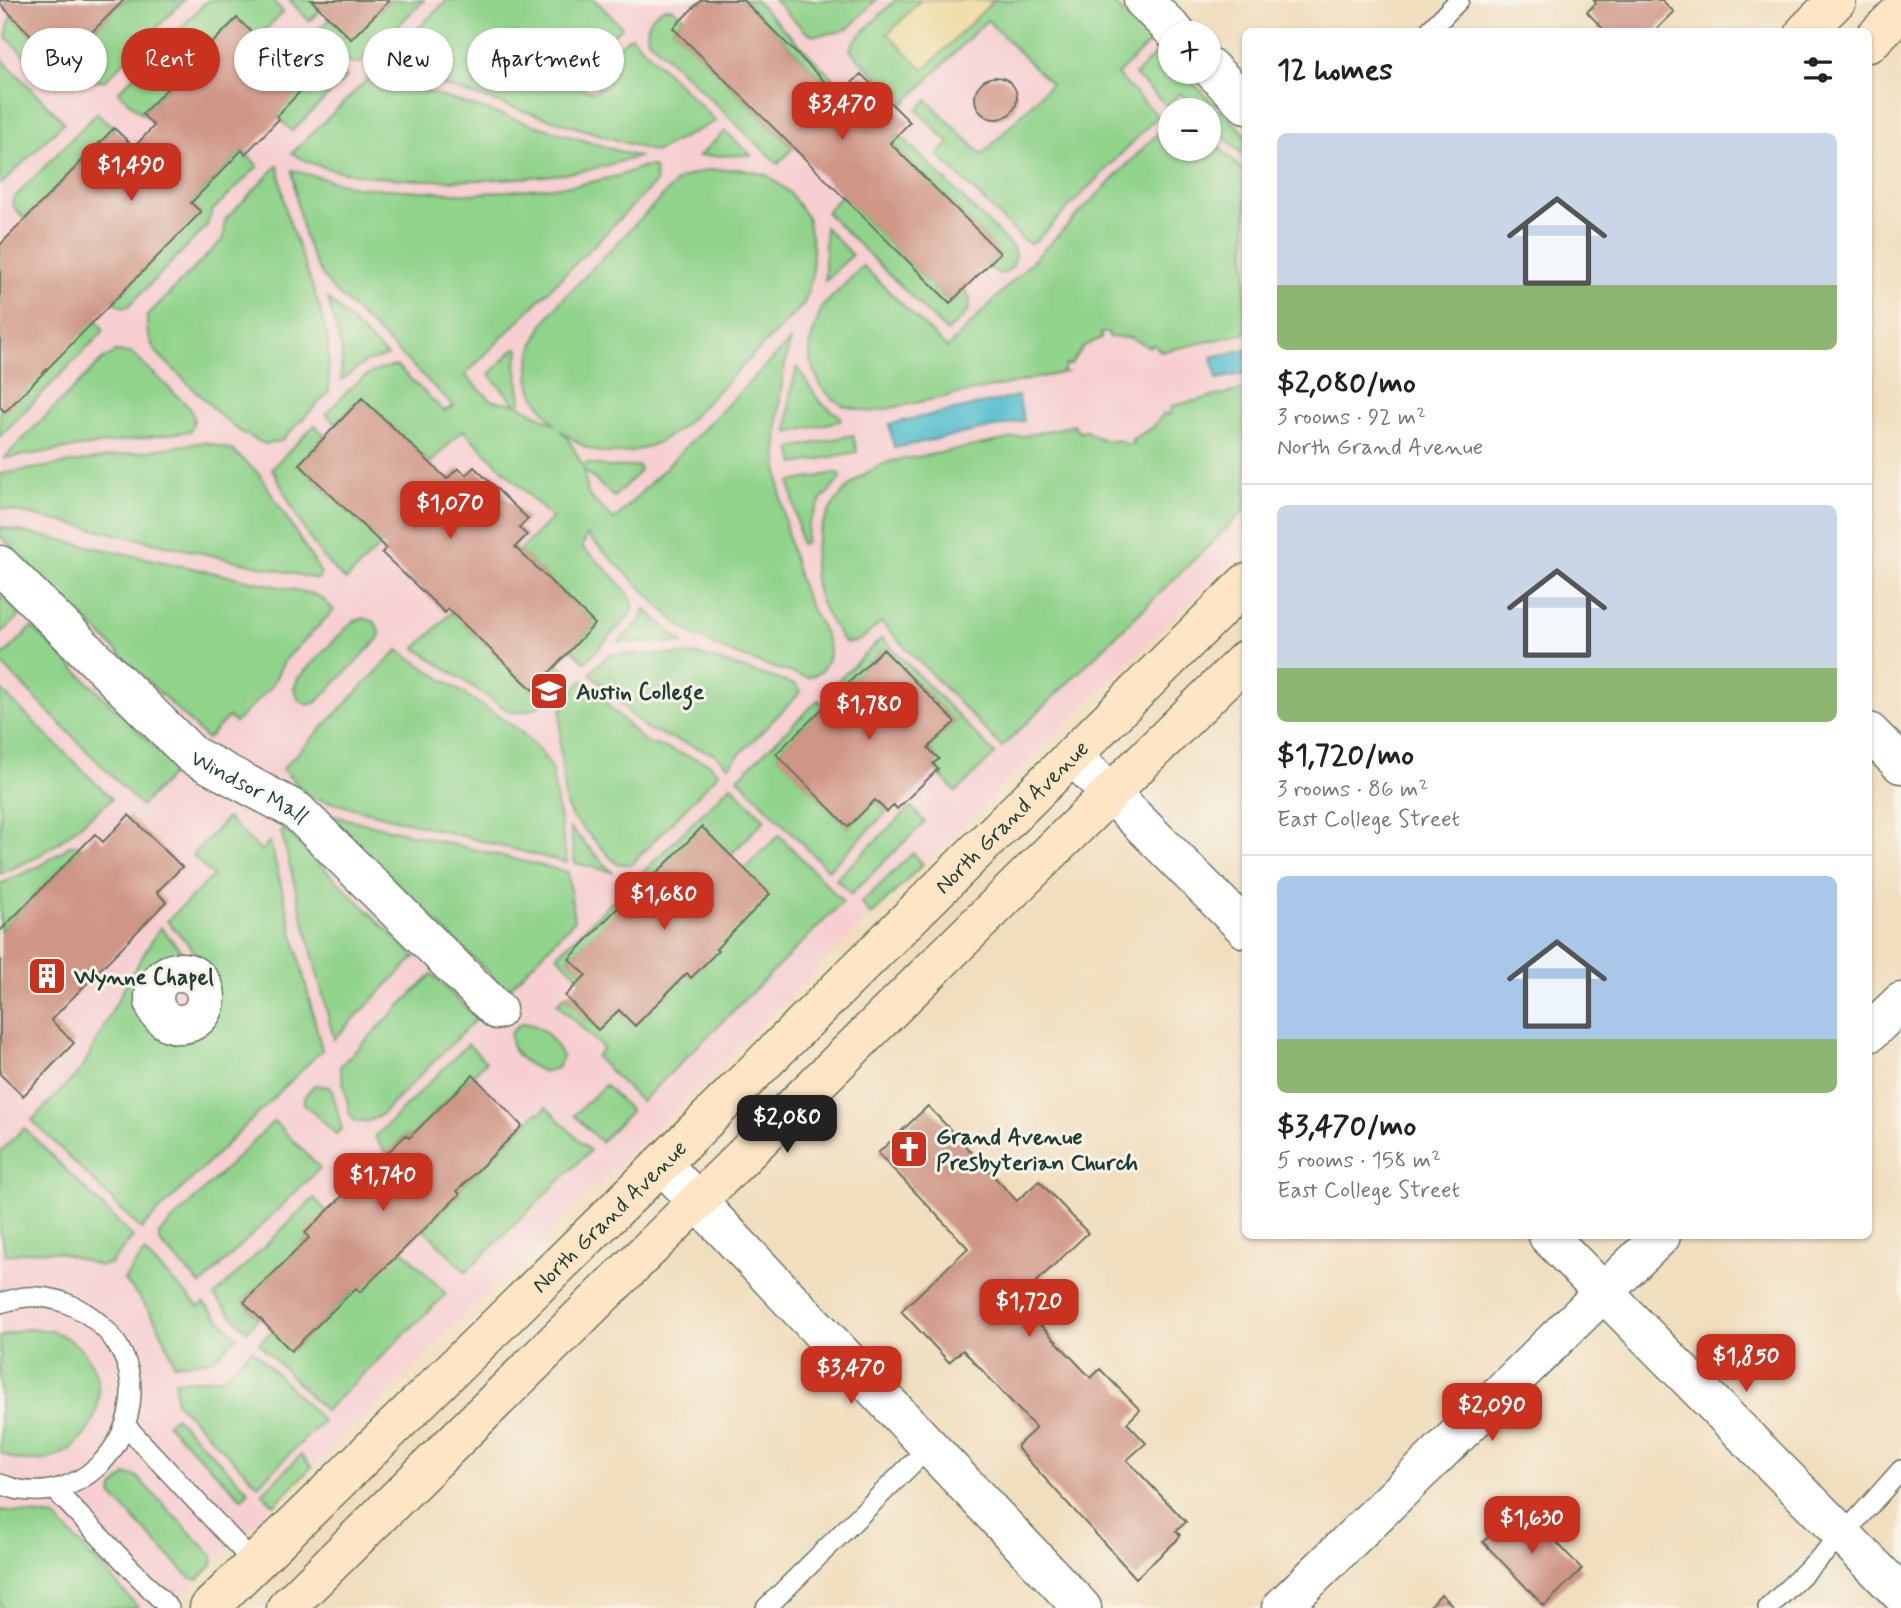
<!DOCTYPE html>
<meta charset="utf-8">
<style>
body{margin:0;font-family:Mynerve,sans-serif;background:#f6f6f6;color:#222;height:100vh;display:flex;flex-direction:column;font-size:26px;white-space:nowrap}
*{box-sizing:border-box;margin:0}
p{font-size:23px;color:#767676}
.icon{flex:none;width:38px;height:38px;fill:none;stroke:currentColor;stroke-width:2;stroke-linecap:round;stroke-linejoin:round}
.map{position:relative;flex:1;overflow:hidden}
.drawer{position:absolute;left:1242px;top:28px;width:630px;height:1211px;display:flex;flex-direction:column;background:#fff;border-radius:10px;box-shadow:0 2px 5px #0004}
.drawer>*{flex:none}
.top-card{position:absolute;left:21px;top:28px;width:665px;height:63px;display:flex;gap:14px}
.tools{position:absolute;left:1158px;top:21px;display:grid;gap:14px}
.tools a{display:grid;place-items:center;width:63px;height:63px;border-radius:50%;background:#fff;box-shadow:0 2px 5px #0004;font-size:35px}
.price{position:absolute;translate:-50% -60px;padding:0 16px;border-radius:14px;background:#c8321e;color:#fff;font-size:23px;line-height:46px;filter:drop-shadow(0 2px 4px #0008)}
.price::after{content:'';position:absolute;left:50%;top:42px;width:21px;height:16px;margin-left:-10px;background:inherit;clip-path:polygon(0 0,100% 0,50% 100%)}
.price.active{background:#222;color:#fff}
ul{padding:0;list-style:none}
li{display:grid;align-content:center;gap:14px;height:371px;padding:0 35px}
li+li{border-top:2px solid #e0e0e0}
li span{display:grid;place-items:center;height:217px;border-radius:10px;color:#555}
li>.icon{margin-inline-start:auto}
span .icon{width:126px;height:126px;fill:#fffc;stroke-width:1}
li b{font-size:30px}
h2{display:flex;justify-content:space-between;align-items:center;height:84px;padding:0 35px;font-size:30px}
.chip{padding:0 24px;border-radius:32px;background:#fff;box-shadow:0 2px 5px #0004;font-size:24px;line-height:63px}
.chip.active{background:#c8321e;color:#fff}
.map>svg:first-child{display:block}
.built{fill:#f7cfd1;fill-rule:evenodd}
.green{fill:#90d38b;stroke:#588860;stroke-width:2}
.sand{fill:#eeda9e;stroke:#868c69;stroke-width:2}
.water{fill:#50bccc;stroke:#387c80;stroke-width:2}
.building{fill:#cf9585}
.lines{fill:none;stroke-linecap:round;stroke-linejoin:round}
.lane-casing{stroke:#687564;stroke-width:22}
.street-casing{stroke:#687564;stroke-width:41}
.secondary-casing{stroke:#687564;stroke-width:41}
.lane{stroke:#fff;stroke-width:19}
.street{stroke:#fff;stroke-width:38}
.secondary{stroke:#fde5c5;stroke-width:38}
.labels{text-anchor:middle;stroke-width:6;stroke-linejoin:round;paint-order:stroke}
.poi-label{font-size:23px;font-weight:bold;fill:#1f3d34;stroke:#f7f3e8;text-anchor:start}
.street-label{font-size:23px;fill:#1f3d34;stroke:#f7f3e8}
</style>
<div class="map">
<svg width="1901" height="1608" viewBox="0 0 1901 1608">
<rect width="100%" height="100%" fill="#f7f3e8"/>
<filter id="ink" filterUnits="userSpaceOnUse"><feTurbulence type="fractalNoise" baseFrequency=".0143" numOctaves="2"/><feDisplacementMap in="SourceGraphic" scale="14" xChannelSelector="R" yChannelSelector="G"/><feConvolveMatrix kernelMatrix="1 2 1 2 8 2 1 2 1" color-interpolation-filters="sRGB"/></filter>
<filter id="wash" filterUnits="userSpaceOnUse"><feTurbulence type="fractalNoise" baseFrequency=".00686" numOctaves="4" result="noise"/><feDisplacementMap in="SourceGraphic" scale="28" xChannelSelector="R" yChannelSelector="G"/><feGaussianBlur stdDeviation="1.57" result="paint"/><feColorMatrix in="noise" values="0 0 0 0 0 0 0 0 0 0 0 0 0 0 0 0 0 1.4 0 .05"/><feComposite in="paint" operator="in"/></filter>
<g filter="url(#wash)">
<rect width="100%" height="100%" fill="#f1debe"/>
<path class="built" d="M0,0H1110L1171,60V72H1183L1246,134V546L169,1608H0ZM1171,110H1209V149H1171Z"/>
<path class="green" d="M124,0H184L106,80L54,85L6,37L11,15L60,64Z
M208,0H272L283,12L257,38L236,18L142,114L118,92Z
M289,0H311L321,10L309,21Z
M390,0H424L360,63H350L318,30L330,18L351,39Z
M447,0H595L622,27L591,53L589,49C575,41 563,50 567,66C574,72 576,85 584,89C602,99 612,74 596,64L631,36L716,121L655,152L380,66Z
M743,0H755L845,90L839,96Z
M774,0H876L849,28L839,32L815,35L806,32Z
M895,0H921L888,34L924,69L994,0H1110L1151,41L1117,75L1158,116L1036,241L1030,244L1024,241L938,155L949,143L917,110L927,100L982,155L1051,84L987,20L904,104L850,50L854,41Z
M664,8H672L684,17L673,28L793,148L778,164L648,39C645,24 651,15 664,8Z
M320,49L347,77L292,131L277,116L294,75Z
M1159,50L1171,61V72H1182L1246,135V158L1209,122V110H1198L1180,93L1167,106L1135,75Z
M0,57L64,122L5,181L0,183Z
M372,75L638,157C618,162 597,169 576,172C511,182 345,190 292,153Z
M97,113L114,128L25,219L12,205L13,199Z
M1171,120V149H1209V137L1246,174V333L1161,352L1154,344L1149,347L1131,338L1109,337L1108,332L1101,333V338L1084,346L1070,365L1066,364L1063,371L1066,372L871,412L844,406L832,398L821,387L810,360V343L822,307L863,266L947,348Z
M725,131L751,155L699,156Z
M899,134L1013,248C1018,261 1013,271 999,274L987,266L1000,253L890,143Z
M242,150L258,166L212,211L207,226L129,306L123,308L114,301L200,212L191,203Z
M278,165L286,212L321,311L328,342L329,392L281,441L265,444L242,433L221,416L154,350L147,331V316L224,238L225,220Z
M645,166H651L655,169L656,182L465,375L491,400L516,404L489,375L514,349L518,348L519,351L516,364L521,400L519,405L554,424C547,413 535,401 531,387C523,355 540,325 560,302L679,179L706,170L739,169L767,175L790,193L807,217L813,247L812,277L804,304L680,429C653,448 620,461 587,448C577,443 569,435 560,430L568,438L583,466L586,463L610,467L639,466L640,471L614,497L584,470L588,495L614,520L790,341C771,423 773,487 796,568C800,582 805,596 811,608C818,622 830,637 829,653C829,660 825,666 821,672L808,678C763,664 720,653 680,626L587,535L582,547C594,559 629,587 632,602C634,608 632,612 628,617L585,662L572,649L595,624L519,551L552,518L463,430L430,463L362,398L336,424L326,414C348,391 364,368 397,366L444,411L454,406L330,286C303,251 298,212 292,170L355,187L471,194L577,185L618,176Z
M842,195L950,303L964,290C981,307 959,320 947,332L826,212Z
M825,227L852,255L825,281Z
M328,299L387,356L366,362L341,380L342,351Z
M96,318L103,329L102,333L0,436V407Z
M115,352L132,353L190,408L194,419L191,431L4,458L102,360Z
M797,367L820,402L841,417L840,421L788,433L790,395Z
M1246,389V509L1002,747L881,622C869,632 861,645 844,642C835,629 826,616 820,600C802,547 828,492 877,467C893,458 917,458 934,454C981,445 1028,435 1075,425L1074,427L1081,433L1084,430L1103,440L1123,441L1125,445L1133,443L1132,439L1152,428L1164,413L1169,415L1172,406Z
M315,425L325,436L299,464L382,544L346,580C313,556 291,504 272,468Z
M853,435L857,452L795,464L791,448Z
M204,442L232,450L259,474L318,568L321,574L318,579L0,508V474Z
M835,473H839L841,478L821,500L809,523L805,544H801L790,482Z
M0,527L313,594L322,598L334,610L284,661L272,686L235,723L228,717L207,739L0,536Z
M0,595L20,615L0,635Z
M645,609L682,643L619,642L642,619Z
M452,612L532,690L558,663L572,676C553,696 539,714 510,712L416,648Z
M364,618L375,622L380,633L378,639L317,702L308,705L299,700L294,689L298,678L352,622Z
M32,627L177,769L141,806L0,662V659Z
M882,638L995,754L956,792L936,771L938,769L933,764L938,759L928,748L955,722L883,649L841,691L834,684Z
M398,650L516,728C529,739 542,751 551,767L567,863L310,797L282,769Z
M609,654L700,655L796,685L801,692L728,766L715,754L646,729L590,673Z
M583,680L644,741L709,763L719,773L632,864H617L572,817L566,805L560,750L561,710L572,692Z
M0,689L112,799L58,843L35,858L0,874Z
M818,700L826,705L777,754L848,827L875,800L887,812L828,870L738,778Z
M731,785L765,820L730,855L702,828L649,881L647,878L642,883L637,878Z
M911,807L925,822L851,894L836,879Z
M326,814L568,872L574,921L507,991Z
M227,818L261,851L270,841L322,1050L141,1229L32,1120L82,1069L126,984L160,927L191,962L198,979L185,972L167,975C145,993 153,1021 181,1025C194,1022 203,1015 206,1000C214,964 189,945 167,921L213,876L192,855Z
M283,828L415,957L334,1039L281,831Z
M570,828L612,872L575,863Z
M779,835L843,902L641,1102L596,1057L603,1048L557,1004L565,996L598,1030L619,1010L635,1025L687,973L691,977L717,950L716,949L744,869Z
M71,845H77L81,848L0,931V884L40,866Z
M913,853L923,864L871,916L861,903Z
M623,891L628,896L621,903L623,905L569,959L586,975L582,980L557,955Z
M432,974L477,1018L381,1115L369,1121L356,1122L350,1115L340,1066Z
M523,1023C542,1024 555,1040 562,1057L557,1068L544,1072C528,1065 508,1054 511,1033L516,1027Z
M468,1044L486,1062L409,1138L406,1135L386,1154L375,1137Z
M314,1085L331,1087L342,1129L336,1134L304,1104V1097Z
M605,1085L631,1111L601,1142L574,1115Z
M546,1107L590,1151L466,1272L424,1229L460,1194L457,1191L537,1112L540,1114Z
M274,1121L320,1168L201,1285L159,1241V1234Z
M24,1128L133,1237L110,1264L100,1266L58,1252L38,1251L6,1255L0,1232V1152Z
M314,1198L327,1212L309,1238L244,1302L258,1318L247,1331L214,1296Z
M403,1250L446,1294L325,1411L259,1343L272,1331L292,1350L356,1288Z
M144,1252L199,1307L204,1303L237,1337L213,1360L174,1364C164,1330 148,1306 124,1280Z
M23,1329C37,1329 52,1329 65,1337C123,1370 101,1456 36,1461C24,1462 10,1459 0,1452V1337Z
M252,1349L323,1421L258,1485L176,1402L175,1381L222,1378Z
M175,1417L249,1491L242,1499L167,1424Z
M301,1455L312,1467L274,1505L262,1493Z
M126,1475L136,1476L213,1556L212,1565L199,1579L190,1578L112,1496L113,1488Z
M0,1510L55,1517L139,1608H0Z"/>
<path class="sand" d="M921,0H994L924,70L888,34Z"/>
<path class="water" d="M1246,349V373L1217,379L1212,357Z
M1018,396L1024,421L894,448L889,424Z"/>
<g id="blocks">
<path class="building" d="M0,0H124L60,64L0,4Z
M311,0H390L351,39Z
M701,0H743L839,96L861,74L910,122L890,143L1000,253L950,303L673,28Z
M1594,0H1662L1674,12L1654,32H1606L1587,12L1596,3Z
M237,18L306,85L277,116L279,119L260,139L245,154L242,150L191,203L201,212L5,412L0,407V245L114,128L134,147L154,126L142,114Z
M975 98a21 21 0 1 1 42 0a21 21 0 1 1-42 0Z
M362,398L447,479L458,468L466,475L474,467L528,519L519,528L527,535L515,547L595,624L533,690L448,609L445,613L382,553L386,548L299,464Z
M883,649L955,722L928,748L939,759L933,764L938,769L936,771L897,809L894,805L887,812L875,800L848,827L776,754Z
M129,815L182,867L157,892L166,902L51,1020L74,1043L23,1096L0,1074V931L95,834L103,842Z
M702,827L770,894L716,949L718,951L691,978L687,973L635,1026L619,1010L598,1030L565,996L586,975L569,959L647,877L649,881Z
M473,1075L522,1126L457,1191L460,1194L403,1250L360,1292L356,1288L291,1351L244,1302L309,1238L305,1233L357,1182L406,1135L409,1138Z
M928,1106L1017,1201L1039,1181L1088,1233L1017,1300L1091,1378L1100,1369L1140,1410L1127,1423L1146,1443L1127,1460L1186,1522L1176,1531L1180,1535L1177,1540L1136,1578L1018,1449V1445L1036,1428L963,1350L949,1362L901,1311L968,1248L878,1153Z
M1521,1505L1582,1569L1544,1606L1483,1542Z
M1441,1594L1455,1608H1428Z"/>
</g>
</g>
<g filter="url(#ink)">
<use href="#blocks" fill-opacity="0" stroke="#687564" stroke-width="2"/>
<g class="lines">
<defs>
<path id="lane" d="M1428,32L1459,0
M0,1303C8,1301 17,1298 26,1297C79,1293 133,1339 131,1394C129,1451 79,1500 20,1490C14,1489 7,1486 0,1484
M126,1426L254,1563
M54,1489L169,1608
M766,1608L930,1446
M1768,1608L1843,1535L1901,1470"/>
<g id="street">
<path d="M1143,0L1176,33"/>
<path d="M1209,67L1246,104"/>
<path id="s1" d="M0,565L192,755L297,811L497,1010"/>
<path d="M1869,732L1901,764"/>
<path d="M1073,756L1246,929"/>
<circle cx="180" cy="998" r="26"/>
<path d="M1869,1033L1901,1002"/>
<path d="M662,1164L1082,1608"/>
<path d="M1548,1236L1901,1594"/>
<path d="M1281,1608L1661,1236"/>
</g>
<g id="secondary">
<path d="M1805,32L1837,0"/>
<path d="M1869,43L1901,11"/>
<path id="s2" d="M209,1608L662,1164L1246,583"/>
<path d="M286,1608L1246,659"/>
</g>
</defs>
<use href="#lane" class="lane-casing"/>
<use href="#street" class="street-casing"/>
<use href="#secondary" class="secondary-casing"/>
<use href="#lane" class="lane"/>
<use href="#street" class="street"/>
<use href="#secondary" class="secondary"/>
</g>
</g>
<defs>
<symbol id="university-square" viewBox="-11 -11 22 22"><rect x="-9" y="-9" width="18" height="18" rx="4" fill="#c8321e" stroke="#f7f3e8"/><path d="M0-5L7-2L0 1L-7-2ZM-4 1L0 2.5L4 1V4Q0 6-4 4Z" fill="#fff"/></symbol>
<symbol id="building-square" viewBox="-11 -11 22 22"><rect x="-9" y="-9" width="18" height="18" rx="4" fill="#c8321e" stroke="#f7f3e8"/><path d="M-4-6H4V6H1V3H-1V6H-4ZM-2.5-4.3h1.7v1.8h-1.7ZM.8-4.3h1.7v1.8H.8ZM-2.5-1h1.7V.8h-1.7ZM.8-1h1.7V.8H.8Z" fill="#fff"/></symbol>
<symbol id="church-square" viewBox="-11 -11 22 22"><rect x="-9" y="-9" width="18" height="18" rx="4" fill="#c8321e" stroke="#f7f3e8"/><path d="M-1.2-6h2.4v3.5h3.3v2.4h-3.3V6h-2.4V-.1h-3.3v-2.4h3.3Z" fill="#fff"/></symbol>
</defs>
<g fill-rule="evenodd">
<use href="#university-square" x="527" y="669" width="44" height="44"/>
<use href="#building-square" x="25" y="954" width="44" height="44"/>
<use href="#church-square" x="887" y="1127" width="44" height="44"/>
</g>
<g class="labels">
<g class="poi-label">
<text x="576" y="699">Austin College</text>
<text x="74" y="984">Wynne Chapel</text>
<text x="936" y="1144">Grand Avenue<tspan x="936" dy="26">Presbyterian Church</tspan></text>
</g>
<g class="street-label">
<text dy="8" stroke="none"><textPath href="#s1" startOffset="336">Windsor Mall</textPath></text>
<text dy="8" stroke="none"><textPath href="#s2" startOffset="1127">North Grand Avenue</textPath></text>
<text dy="8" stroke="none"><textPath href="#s2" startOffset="560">North Grand Avenue</textPath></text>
</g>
</g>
</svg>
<div class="tools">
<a>+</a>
<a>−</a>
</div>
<b class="price" style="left:842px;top:142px">$3,470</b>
<b class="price" style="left:131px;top:203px">$1,490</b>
<b class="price" style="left:450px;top:541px">$1,070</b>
<b class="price" style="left:869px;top:742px">$1,780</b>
<b class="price" style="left:664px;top:932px">$1,680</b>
<b class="price active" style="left:787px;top:1155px">$2,080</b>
<b class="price" style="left:383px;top:1213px">$1,740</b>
<b class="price" style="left:1029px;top:1339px">$1,720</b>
<b class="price" style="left:1746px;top:1394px">$1,850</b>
<b class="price" style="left:851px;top:1406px">$3,470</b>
<b class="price" style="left:1492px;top:1443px">$2,090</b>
<b class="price" style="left:1532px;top:1556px">$1,630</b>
<div class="top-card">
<a class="chip">Buy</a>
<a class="chip active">Rent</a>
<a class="chip">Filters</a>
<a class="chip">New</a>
<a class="chip">Apartment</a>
</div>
<section class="drawer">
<h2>12 homes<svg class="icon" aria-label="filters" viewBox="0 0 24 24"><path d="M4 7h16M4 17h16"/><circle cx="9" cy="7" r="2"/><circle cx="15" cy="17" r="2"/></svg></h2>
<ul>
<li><span style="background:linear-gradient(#c9d6e8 70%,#8fb573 0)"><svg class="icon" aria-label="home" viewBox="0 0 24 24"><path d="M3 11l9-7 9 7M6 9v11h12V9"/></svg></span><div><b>$2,080/mo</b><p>3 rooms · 92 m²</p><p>North Grand Avenue</p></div></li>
<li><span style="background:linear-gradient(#c9d6e8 75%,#8fb573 0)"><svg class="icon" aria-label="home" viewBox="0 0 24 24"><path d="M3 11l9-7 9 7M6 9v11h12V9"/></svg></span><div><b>$1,720/mo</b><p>3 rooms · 86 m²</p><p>East College Street</p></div></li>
<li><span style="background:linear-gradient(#a9c7e8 75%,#8fb573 0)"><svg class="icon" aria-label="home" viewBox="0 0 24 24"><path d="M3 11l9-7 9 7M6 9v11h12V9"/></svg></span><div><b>$3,470/mo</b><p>5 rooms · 158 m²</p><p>East College Street</p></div></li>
</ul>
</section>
</div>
